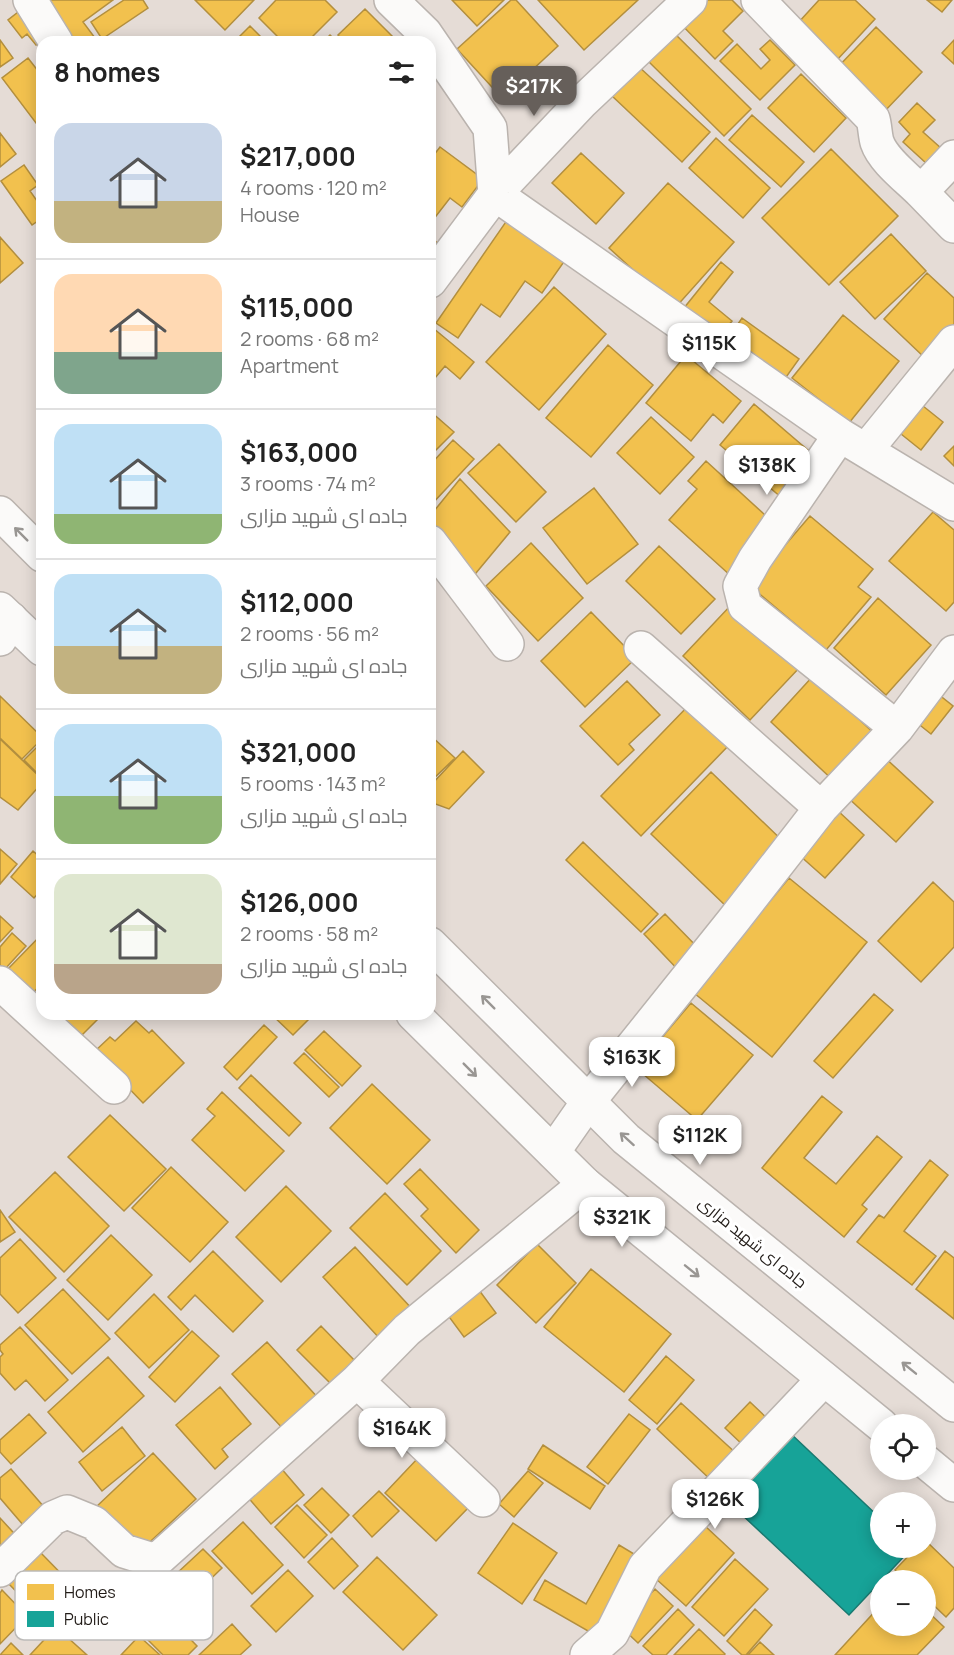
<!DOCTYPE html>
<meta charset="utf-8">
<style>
body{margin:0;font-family:Manrope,Cairo,sans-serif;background:#f2f2f2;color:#222;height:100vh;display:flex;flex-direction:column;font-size:22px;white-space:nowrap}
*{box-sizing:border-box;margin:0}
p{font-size:20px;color:#767676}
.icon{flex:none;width:33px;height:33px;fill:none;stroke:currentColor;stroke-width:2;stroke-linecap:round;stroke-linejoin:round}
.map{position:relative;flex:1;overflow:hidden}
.details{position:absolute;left:36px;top:36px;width:400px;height:984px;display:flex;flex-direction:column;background:#fff;border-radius:18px;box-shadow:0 3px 15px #0003}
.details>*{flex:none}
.fabs{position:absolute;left:870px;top:1414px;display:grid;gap:12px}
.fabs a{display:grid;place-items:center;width:66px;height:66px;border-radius:50%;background:#fff;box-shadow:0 3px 15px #0003;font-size:30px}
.price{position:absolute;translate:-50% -51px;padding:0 14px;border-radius:12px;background:#fff;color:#222;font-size:20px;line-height:39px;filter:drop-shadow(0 2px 3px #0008)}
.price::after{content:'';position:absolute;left:50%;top:36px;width:18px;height:14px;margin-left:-9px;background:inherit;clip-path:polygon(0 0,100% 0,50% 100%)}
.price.current{background:#665f5a;color:#fff}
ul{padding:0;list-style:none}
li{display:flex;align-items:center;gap:18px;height:150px;padding:0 18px}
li+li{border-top:2px solid #e0e0e0}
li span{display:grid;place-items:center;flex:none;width:168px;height:120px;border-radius:18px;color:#555}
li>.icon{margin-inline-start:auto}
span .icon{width:72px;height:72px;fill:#fffc;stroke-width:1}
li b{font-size:26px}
h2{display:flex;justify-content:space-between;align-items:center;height:72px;padding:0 18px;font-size:26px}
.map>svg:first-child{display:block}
.homes{fill:#f2c14e;stroke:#b38f3e;stroke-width:1.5}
.public{fill:#17a398;stroke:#1a7a71;stroke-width:1.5}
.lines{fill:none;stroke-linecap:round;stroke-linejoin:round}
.street-casing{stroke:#bab3ae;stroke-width:36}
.secondary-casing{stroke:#bab3ae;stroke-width:36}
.street{stroke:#fbfaf9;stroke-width:33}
.secondary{stroke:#fbfaf9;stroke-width:33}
.oneway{stroke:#999693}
.labels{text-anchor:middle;stroke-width:6;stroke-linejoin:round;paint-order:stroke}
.street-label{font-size:16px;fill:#211b17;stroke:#fff}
.key{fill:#fff;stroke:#bcbbb9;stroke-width:1.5}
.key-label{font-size:16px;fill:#211b17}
</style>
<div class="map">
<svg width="954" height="1655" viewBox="0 0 954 1655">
<rect width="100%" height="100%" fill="#e5dcd6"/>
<path class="homes" d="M38,0H113L83,22L98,42H67Z
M124,0H143L148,8L102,39L91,22Z
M195,0H254L225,30Z
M276,0H325L337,12L307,42H283L259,18Z
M452,0H504L477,26Z
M511,0H516L558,46L502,98L457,49Z
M538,0H638L584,50Z
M695,0H732L743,11L723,31L733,41L715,59L676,19Z
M819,0H855L875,19L837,60L798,23Z
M927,0H952L942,12Z
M22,9L46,38L36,45L27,34L22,38L8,20Z
M365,9L394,38L390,42H345L338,35Z
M250,26L266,42H234Z
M876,27L922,72L883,113L837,68Z
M670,29L751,109L724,136L643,56Z
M330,35L337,42H323Z
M0,40L13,58L0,67Z
M770,40L795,65L760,100L720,61L737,44L761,69L770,60L760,49Z
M954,40V64L942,53Z
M28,58L42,76V118L36,123L2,78Z
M638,66L710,132L682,162L611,95Z
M801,74L846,118L814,152L768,108Z
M917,103L935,120L923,132L942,149L927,164L903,142L910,134L899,122Z
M752,115L804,162L781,187L729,140Z
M0,133L16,154L0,167Z
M716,138L770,188L743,218L689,168Z
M440,147L483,179L462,207L450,198L433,220L430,218V160Z
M831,149L898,216L829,285L762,218Z
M581,153L624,193L596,224L552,183Z
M24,165L38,185L30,191L42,208V218L32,225L1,181Z
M668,183L734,242L675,308L609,248Z
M510,216L568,256L542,293L525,281L500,317L481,304L458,338L436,323Z
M430,234L437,243L430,248Z
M891,234L926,271L875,319L840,282Z
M0,237L23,263L0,283Z
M721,262L733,272L709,302L732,321L719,337L684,308Z
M927,273L954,298V330L926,359L884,319Z
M554,287L606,334L539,410L486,362Z
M843,315L899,361L849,423L792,378Z
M742,318L799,359L784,380L727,340Z
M433,328L474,362L460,379L445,366L430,384V331Z
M608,345L653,385L591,457L546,418Z
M686,355L741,401L723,423L713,414L691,441L646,403Z
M918,402L943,422L921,450L896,430Z
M754,404L816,457L782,498L720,445Z
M430,411L454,432L430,456Z
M651,417L694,457L660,494L617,453Z
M453,440L474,459L430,506V465Z
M499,444L546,492L516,522L468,473Z
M954,446V466L944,456Z
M706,461L777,526L731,576L669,520L697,489L688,481Z
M460,479L510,532L471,579L430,526V516Z
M594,488L638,544L587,584L543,528Z
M933,512L954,530V602L946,611L889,561Z
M810,516L873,569L858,587L871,597L826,650L750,586Z
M531,543L583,598L538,641L486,586Z
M659,546L715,599L681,634L626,581Z
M878,598L931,645L886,695L834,648Z
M732,604L800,667L750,720L683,656Z
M591,612L636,658L585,707L541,661Z
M813,676L879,738L837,784L771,722Z
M627,681L660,715L629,744L634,750L618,765L580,726Z
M933,690L953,706L931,734L911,718Z
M0,696L42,737V739L22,759L0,738Z
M690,704L731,743L641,836L601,796Z
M430,735L455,758L430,782Z
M0,739L42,779V783L18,810L0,797Z
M42,742V778L24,760Z
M463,751L484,772L449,809L430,802V786Z
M882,755L933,802L896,842L845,795Z
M711,772L789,847L729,909L651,834Z
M837,810L864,835L825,878L798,854Z
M583,842L658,914L641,932L566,860Z
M0,849L17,864L0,884Z
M33,851L42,859V889L34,898L11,877Z
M789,878L867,942L772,1057L694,993Z
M933,882L954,902V947L921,982L878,941Z
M665,914L703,953L682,974L644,934Z
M0,916L13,928L0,942Z
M12,933L26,946L5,969L0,965V947Z
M42,934V983L32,994L7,970Z
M874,994L893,1010L833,1078L814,1061Z
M691,1003L753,1055L697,1120L636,1068Z
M55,1014H103L79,1038Z
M271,1014H312L313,1015L293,1035Z
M136,1021L149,1033L152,1030L184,1063L143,1103L94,1052L110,1037L115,1041Z
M264,1025L277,1037L237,1080L224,1067Z
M324,1031L361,1066L342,1086L305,1050Z
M304,1053L339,1087L329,1097L294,1063Z
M251,1075L301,1123L289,1136L239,1088Z
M372,1084L430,1140L387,1184L330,1128Z
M222,1092L284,1151L245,1191L192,1140L215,1116L207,1109Z
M822,1096L842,1112L804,1158L836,1184L877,1136L902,1157L862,1205L867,1209L844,1237L762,1168Z
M110,1115L166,1169L124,1211L68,1157Z
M930,1160L948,1175L904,1231L936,1256L912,1285L857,1242L879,1215L884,1218Z
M171,1167L228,1222L190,1262L132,1208Z
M420,1169L479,1230L456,1253L421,1216L428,1209L404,1184Z
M55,1172L109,1226L64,1272L9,1217Z
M286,1186L331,1231L281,1282L236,1237Z
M385,1193L441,1251L407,1285L350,1228Z
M0,1210L15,1232L0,1242Z
M111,1235L152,1275L108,1320L67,1280Z
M20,1239L56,1278L18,1313L0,1294V1258Z
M537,1244L576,1283L536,1323L497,1285Z
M355,1247L413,1310L381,1340L323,1277Z
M213,1251L263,1301L233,1332L195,1295L181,1310L168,1297Z
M945,1251L954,1258V1319L916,1289Z
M591,1269L671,1334L624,1392L544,1327Z
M476,1286L496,1313L464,1337L444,1310Z
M63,1289L110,1339L72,1374L25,1325Z
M154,1294L189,1330L149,1368L115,1333Z
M321,1326L357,1363L334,1387L297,1350Z
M20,1327L68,1380L45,1401L26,1380L15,1390L0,1373V1357L3,1354L0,1350V1345Z
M192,1331L219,1356L175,1402L149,1377Z
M267,1342L320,1400L286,1432L232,1374Z
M666,1356L694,1380L657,1424L629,1400Z
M108,1357L144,1396L83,1452L48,1412Z
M220,1387L251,1424L222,1449L228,1457L215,1469L176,1425Z
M750,1402L771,1422L746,1448L725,1428Z
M681,1403L738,1455L713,1482L657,1429Z
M29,1414L46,1433L11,1464L0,1452V1440Z
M629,1414L650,1430L608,1484L587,1467Z
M122,1427L145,1456L102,1491L79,1462Z
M543,1445L605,1486L590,1509L528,1469Z
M153,1453L196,1499L138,1553L95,1508Z
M418,1458L469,1507L436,1541L385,1493Z
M280,1467L304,1495L271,1524L246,1495Z
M11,1469L51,1515L30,1533L0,1498V1478Z
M528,1471L543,1483L514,1517L499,1504Z
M322,1488L349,1515L331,1533L304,1505Z
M379,1491L399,1511L372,1537L353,1516Z
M297,1505L327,1535L304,1558L275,1527Z
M0,1518L23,1543L0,1564Z
M243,1522L283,1565L252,1594L212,1551Z
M513,1523L557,1553L522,1604L478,1573Z
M704,1525L734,1553L686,1606L655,1578Z
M332,1538L358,1566L334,1589L308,1562Z
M926,1541L954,1568V1608L946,1617L926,1598V1581H907L895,1570L916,1548H926Z
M619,1545L639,1557L595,1635L534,1600L545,1580L586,1604Z
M203,1549L222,1568L194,1595L175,1575Z
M40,1552L79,1592L62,1609L53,1600L38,1614L8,1583Z
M377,1557L437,1615L403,1650L343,1592Z
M735,1559L768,1589L724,1636L692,1607Z
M288,1570L313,1596L276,1632L251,1606Z
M655,1589L673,1606L638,1643L620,1626Z
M2,1590L27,1616L0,1644V1593Z
M157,1605L197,1646L188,1655H163L135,1627Z
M880,1606V1626H926V1610L944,1627L917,1655H835Z
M678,1609L694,1625L666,1655H653L643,1646Z
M755,1609L772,1625L746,1655H742L727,1641Z
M232,1624L251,1645L240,1655H199Z
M56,1627L87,1655H30Z
M699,1629L725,1654L724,1655H674Z
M139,1636L160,1655H121Z
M760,1642L774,1655H748Z
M11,1643L23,1655H0Z"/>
<path class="public" d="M789,1432L880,1518V1548H912L849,1615L723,1497Z"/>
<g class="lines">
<defs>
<path id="street" d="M30,0L56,42
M391,0L425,33L490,128L495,194L840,435L954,504
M758,0L873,119C875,126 875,135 877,142C883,160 907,178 921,192
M954,157L921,192L954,226
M430,281L495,194L582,102L690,0
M840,435L755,559L740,586L745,606L897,728
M866,450L954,342
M430,542L507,644
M0,639L11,619
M641,648L821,808
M0,983L114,1087
M553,1152L588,1102L733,921L821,808L897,728L954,652
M357,1381L483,1500
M0,1570L53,1518L67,1512L94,1523L124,1551L156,1561L357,1381L407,1330L585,1184
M587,1655L612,1633L645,1567L824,1379"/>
<path id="secondary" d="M0,513L42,555
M0,609L42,649
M430,944L626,1139L954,1405
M413,1014L585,1184L881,1425
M926,1462L954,1485"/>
</defs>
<use href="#street" class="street-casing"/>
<use href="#secondary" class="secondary-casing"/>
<use href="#street" class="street"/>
<use href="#secondary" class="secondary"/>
</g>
<defs><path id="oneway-shaft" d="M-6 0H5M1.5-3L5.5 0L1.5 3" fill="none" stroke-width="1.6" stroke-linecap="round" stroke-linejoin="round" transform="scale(1.5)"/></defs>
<g class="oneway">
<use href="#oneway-shaft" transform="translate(21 534) rotate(-135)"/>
<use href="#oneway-shaft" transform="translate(488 1002) rotate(-135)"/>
<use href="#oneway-shaft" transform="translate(470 1070) rotate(45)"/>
<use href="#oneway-shaft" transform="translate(627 1139) rotate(-138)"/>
<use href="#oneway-shaft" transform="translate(692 1271) rotate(39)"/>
<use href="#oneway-shaft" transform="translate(909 1368) rotate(-141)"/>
</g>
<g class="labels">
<g class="street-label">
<text transform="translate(753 1242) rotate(39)" y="6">جاده ای شهید مزاری</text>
</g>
</g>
<rect x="15" y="1571" width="198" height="69" rx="9" class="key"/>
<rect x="27" y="1584" width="27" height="16" fill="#f2c14e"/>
<rect x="27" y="1611" width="27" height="16" fill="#17a398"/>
<g class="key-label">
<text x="64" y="1598">Homes</text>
<text x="64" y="1625">Public</text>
</g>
</svg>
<div class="fabs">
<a><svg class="icon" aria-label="locate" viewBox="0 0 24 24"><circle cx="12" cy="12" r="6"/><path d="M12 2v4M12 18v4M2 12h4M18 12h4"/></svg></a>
<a>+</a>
<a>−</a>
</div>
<b class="price current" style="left:534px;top:117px">$217K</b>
<b class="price" style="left:709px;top:374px">$115K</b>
<b class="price" style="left:767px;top:496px">$138K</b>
<b class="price" style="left:632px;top:1088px">$163K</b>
<b class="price" style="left:700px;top:1166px">$112K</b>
<b class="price" style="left:622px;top:1248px">$321K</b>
<b class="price" style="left:402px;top:1459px">$164K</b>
<b class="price" style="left:715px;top:1530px">$126K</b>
<section class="details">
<h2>8 homes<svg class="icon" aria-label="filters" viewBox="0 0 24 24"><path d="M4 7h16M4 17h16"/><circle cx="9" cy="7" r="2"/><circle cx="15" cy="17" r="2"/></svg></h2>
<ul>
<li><span style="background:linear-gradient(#c9d6e8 65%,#c2b280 0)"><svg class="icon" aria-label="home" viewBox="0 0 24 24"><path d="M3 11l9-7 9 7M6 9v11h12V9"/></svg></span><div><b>$217,000</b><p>4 rooms · 120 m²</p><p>House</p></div></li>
<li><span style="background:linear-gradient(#ffd9b3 65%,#7fa58c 0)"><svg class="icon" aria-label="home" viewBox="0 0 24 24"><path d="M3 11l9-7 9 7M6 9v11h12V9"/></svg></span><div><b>$115,000</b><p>2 rooms · 68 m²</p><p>Apartment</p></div></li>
<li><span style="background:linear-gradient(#bfe0f5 75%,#8fb573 0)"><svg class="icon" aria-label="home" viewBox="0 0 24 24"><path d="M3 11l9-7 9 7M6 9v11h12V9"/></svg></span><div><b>$163,000</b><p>3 rooms · 74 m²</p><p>جاده ای شهید مزاری</p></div></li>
<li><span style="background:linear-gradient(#bfe0f5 60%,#c2b280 0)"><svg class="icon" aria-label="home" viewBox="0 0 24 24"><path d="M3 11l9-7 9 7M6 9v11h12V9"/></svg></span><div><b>$112,000</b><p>2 rooms · 56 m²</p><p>جاده ای شهید مزاری</p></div></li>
<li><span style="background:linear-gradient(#bfe0f5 60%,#8fb573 0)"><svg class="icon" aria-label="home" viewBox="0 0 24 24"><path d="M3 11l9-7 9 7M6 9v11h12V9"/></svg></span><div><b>$321,000</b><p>5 rooms · 143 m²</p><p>جاده ای شهید مزاری</p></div></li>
<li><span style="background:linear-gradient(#dfe7d0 75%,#b9a48a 0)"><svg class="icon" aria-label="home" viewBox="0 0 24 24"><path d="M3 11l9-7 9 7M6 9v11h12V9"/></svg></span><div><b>$126,000</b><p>2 rooms · 58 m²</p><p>جاده ای شهید مزاری</p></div></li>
</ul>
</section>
</div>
